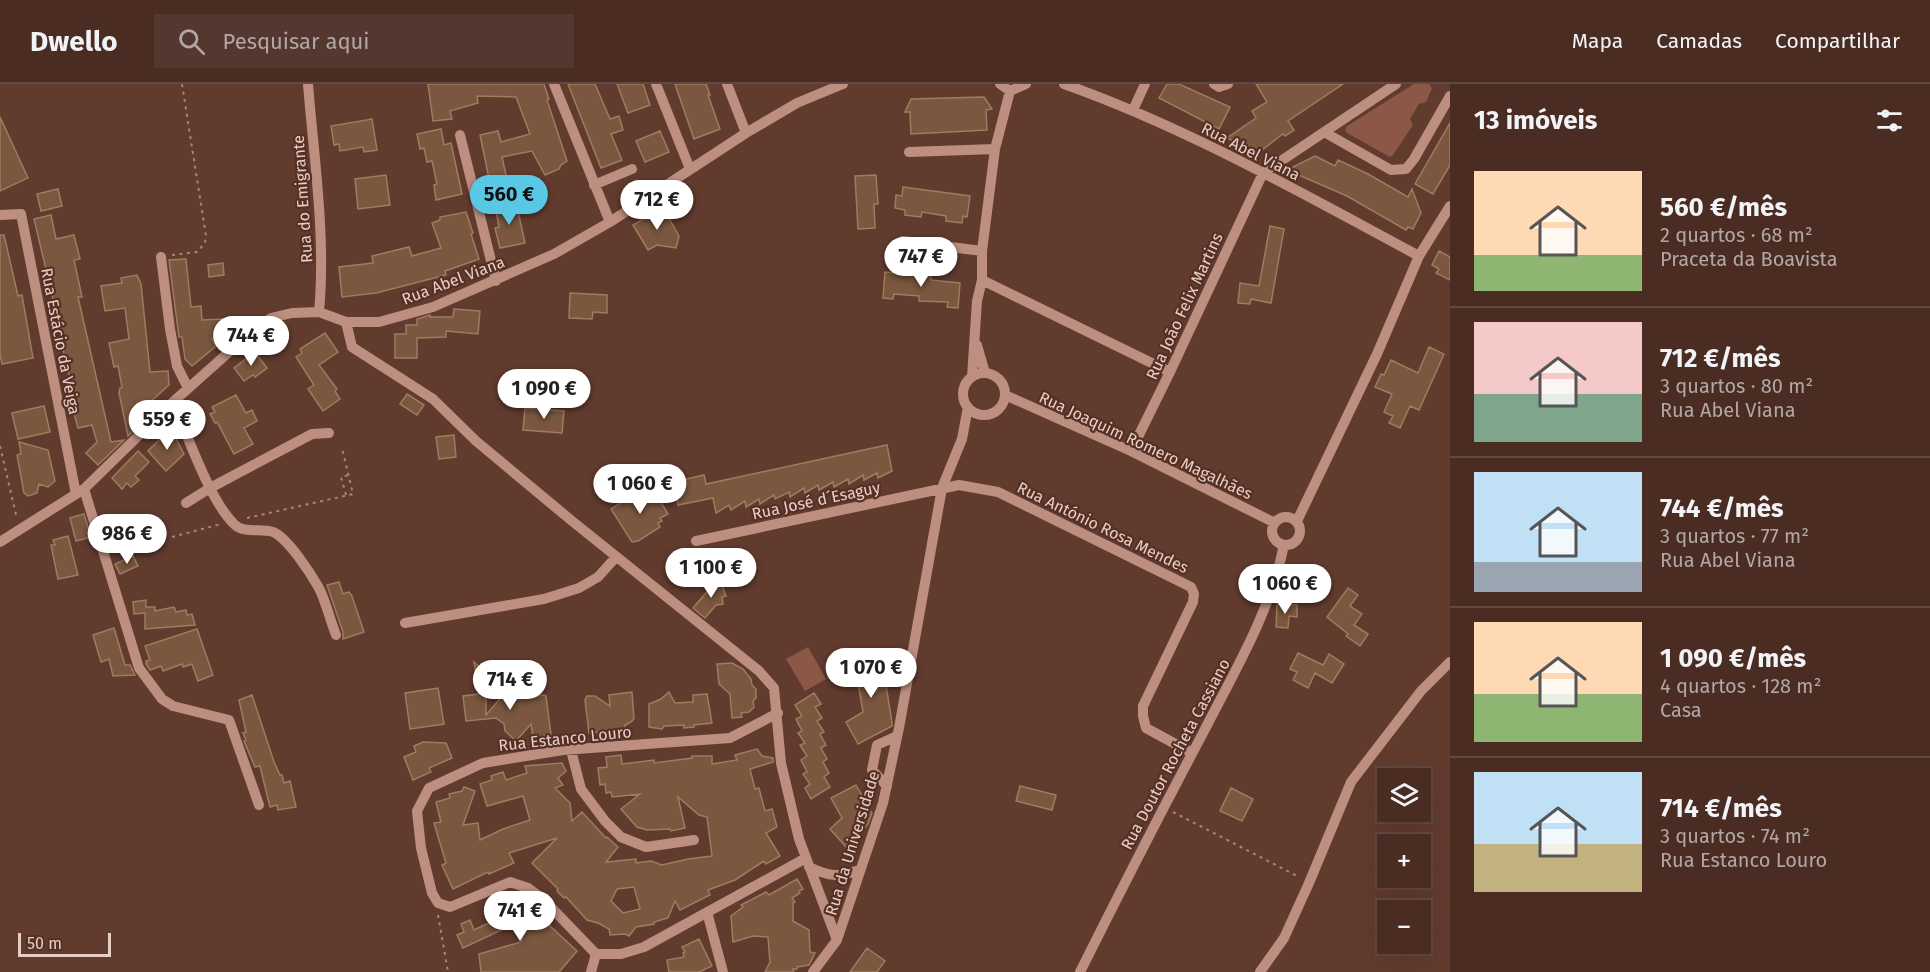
<!DOCTYPE html>
<html lang="pt">
<meta charset="utf-8">
<style>
body{margin:0;font-family:"Fira Sans",sans-serif;background:#543830;color:#f1f3f6;height:100vh;display:flex;flex-direction:column;font-size:22px;white-space:nowrap}
*{box-sizing:border-box;margin:0}
p{font-size:20px;color:#b2a7a6}
.icon{flex:none;width:33px;height:33px;fill:none;stroke:currentColor;stroke-width:2;stroke-linecap:round;stroke-linejoin:round}
.map{position:relative;flex:1;overflow:hidden}
.side{display:flex;flex-direction:column;background:#4a2c23;width:480px}
.side>*{flex:none}
.buttons{position:absolute;left:1377px;top:684px;display:grid;gap:12px}
.buttons a{display:grid;place-items:center;width:54px;height:54px;border-radius:0px;background:#4a2c23;box-shadow:0 6px 24px #0002,0 0 0 2px #614841;font-size:30px}
.scale{position:absolute;left:18px;bottom:15px;width:93px;box-sizing:border-box;padding-left:6px;border:3px solid #e7cec7;border-top:0;font-size:16px;line-height:21px;white-space:nowrap;color:#e7cec7;-webkit-text-stroke:4px #563025;paint-order:stroke}
.price{position:absolute;translate:-50% -51px;padding:0 14px;border-radius:21px;background:#fff;color:#222;font-size:20px;line-height:39px;filter:drop-shadow(0 2px 3px #0008)}
.price::after{content:'';position:absolute;left:50%;top:36px;width:18px;height:14px;margin-left:-9px;background:inherit;clip-path:polygon(0 0,100% 0,50% 100%)}
.price.active{background:#59c8e5;color:#111}
ul{padding:0;list-style:none}
li{display:flex;align-items:center;gap:18px;height:150px;padding:0 24px}
li+li{border-top:2px solid #614841}
li span{display:grid;place-items:center;flex:none;width:168px;height:120px;border-radius:0px;color:#555}
li>.icon{margin-inline-start:auto}
span .icon{width:72px;height:72px;fill:#fffc;stroke-width:1}
li b{font-size:26px}
h2{display:flex;justify-content:space-between;align-items:center;height:72px;padding:0 24px;font-size:26px}
header{display:flex;align-items:center;gap:36px;box-sizing:border-box;height:84px;padding:0 30px;background:#4a2c23;border-bottom:2px solid #614841}
header strong{font-size:28px}
nav{display:flex;gap:33px;margin-inline-start:auto;font-size:21px}
.search{width:420px;height:54px;background:#543830;display:flex;align-items:center;gap:15px;box-sizing:border-box;padding:0 21px;border-radius:0px;color:#b2a7a6;font-size:22px}
main{display:flex;flex:1;min-height:0}
.map>svg:first-child{display:block}
.green{fill:#8c5747}
.building{fill:#7a573e;stroke:#9f7b60;stroke-width:1.5;fill-rule:evenodd}
.lines{fill:none;stroke-linecap:round;stroke-linejoin:round}
.path{stroke:#a6867c;stroke-width:2;stroke-dasharray:3 4.5;stroke-linecap:butt}
.minor{stroke:#bd8f81;stroke-width:10}
.labels{text-anchor:middle;stroke-width:4.5;stroke-linejoin:round;paint-order:stroke}
.street-label{font-size:16px;fill:#e7cec7;stroke:#563025}
</style>
<header>
<strong>Dwello</strong>
<div class="search"><svg class="icon" aria-label="search" viewBox="0 0 24 24"><circle cx="10" cy="10" r="6"/><path d="M15 15l6 6"/></svg>Pesquisar aqui</div>
<nav><a>Mapa</a><a>Camadas</a><a>Compartilhar</a></nav>
</header>
<main>
<div class="map">
<svg width="1450" height="888" viewBox="0 0 1450 888">
<rect width="100%" height="100%" fill="#623b2f"/>
<path class="green" d="M1414,0H1429L1432,4L1426,18L1419,20L1410,35L1413,41L1393,71L1390,73L1347,49L1345,46L1347,42Z
M808,563L826,595L805,607L786,575Z"/>
<path class="building" d="M428,0H544L549,15L547,16L567,77L561,81L559,85L545,91L532,67L502,73L508,100L491,104L480,51L498,47L501,58L530,50L516,13L477,12L478,19L450,27L452,35L433,37Z
M568,0H595L610,35L619,32L623,46L611,50L622,76L601,84Z
M617,0H643L650,21L628,29Z
M675,0H706L710,11H708L720,45L694,55Z
M1167,0H1179L1230,23L1219,45L1159,14Z
M1256,0H1343L1288,37L1294,46L1285,52L1283,50L1258,69L1227,54L1256,34L1252,27L1267,18Z
M984,13L992,25L986,26L987,46L911,50L910,28H905L911,15Z
M0,33L28,94L0,107Z
M372,35L377,66L364,68L363,63L340,67L339,60L334,61L331,42Z
M1450,39V81L1433,110L1415,100Z
M441,45L444,61L451,59L462,110L436,116L434,101L437,100L432,77L427,78L424,64L420,65L417,50Z
M660,47L669,68L645,78L636,57Z
M1315,72L1335,82L1338,76L1368,90L1408,113L1412,105L1421,129L1413,145L1408,143L1406,146L1347,112L1287,86Z
M386,91L390,121L358,125L355,95Z
M876,91L878,120H874L875,144L858,145L855,92Z
M903,103L970,112L967,133L963,132L962,139L946,137V132L922,128L921,133L905,131V126L895,124L896,111L902,112Z
M58,105L62,122L41,127L37,110Z
M516,118L525,159L500,164L495,144L499,143L495,122Z
M663,124L679,152L676,164L657,161L648,166L633,141Z
M466,128L473,149L471,150L479,175L445,187L446,191L376,209L342,213L339,183L373,179L372,172L409,163L412,172L441,164L432,139L440,136V133Z
M51,131L56,155L74,151L80,175L74,176L82,213H78L111,358L124,356L98,381L86,369L97,358L92,341L78,344L73,326L77,325L52,219H54L34,135Z
M1270,142L1284,145L1271,219L1251,215L1250,220L1238,219L1240,199L1259,202Z
M0,151H4L18,212L22,211L33,274L2,280L0,270Z
M1439,167L1450,173V196L1436,189L1439,185L1432,181Z
M186,175L191,223L201,222L202,236L222,235L224,251L212,255L216,262L192,282L185,275L182,253H179L169,176Z
M223,179L224,191L209,193L208,181Z
M885,188L931,192V196L960,199L958,224L947,223L948,218L919,217V212L894,210L893,215L883,214Z
M137,191L141,200L150,288L168,287L169,301L137,330L140,340L128,352L119,309L120,304L122,303L118,282L114,283L109,259L129,255L125,224L105,227L101,202L122,199L121,194Z
M570,209L607,211V229L593,228L592,235L569,234Z
M454,225L480,227L478,250L446,247V253L417,254V274H395V250H406V241H417V235L430,231V233H453Z
M325,249L338,268L319,281L337,305L335,307L340,315L323,327L308,305L314,301L296,273L302,269L300,265Z
M1429,263L1444,270L1419,326L1410,322L1400,344L1389,339L1393,332L1384,328L1392,310L1375,303L1381,290L1384,291L1391,276L1418,289Z
M255,268L267,284L255,293L253,291L244,297L234,284Z
M407,310L424,321L417,331L400,320Z
M236,311L246,329L252,326L257,337L244,344L253,360L234,370L217,338L215,339L210,330L215,328L212,323Z
M44,322L50,348L18,355L12,329Z
M525,324L564,327L562,349L523,346Z
M172,347L184,370L166,387L148,367L164,351L166,352Z
M454,351L456,373L439,375L436,353Z
M19,358L48,366L55,397L48,403L39,400L37,409L28,412L24,409L17,371L21,370Z
M887,361L892,387L878,394L877,389L864,396L863,391L849,400L848,395L834,403L833,398L819,406L818,401L805,409L804,404L790,413L789,408L775,415L774,411L760,420L759,415L746,423L745,417L731,426L729,421L716,429L713,414L678,421L673,398L704,391L706,400Z
M138,367L149,378L135,392L139,396L131,403L127,399L122,405L112,394Z
M643,405L649,414L659,415L668,430L660,434L662,437L658,439L660,443L638,457L632,458L611,425Z
M84,430L91,453L76,457L70,434Z
M68,452L78,491L58,495L51,461H55L53,456Z
M721,467L726,489L695,495L690,474Z
M133,472L138,482L120,490L115,480Z
M719,494L726,512L722,513L723,520L716,521L705,534L693,524Z
M339,498L343,510L349,508L352,512L364,548L343,555V548L327,501Z
M1348,504L1358,511L1350,522L1362,530L1354,541L1368,550L1360,562L1346,552L1348,550L1327,533Z
M146,516V523H155V527L174,523L176,528L186,526L187,531L192,530L195,541L145,545V529L134,530L133,518Z
M1277,520L1297,521V533L1289,532L1288,544L1276,543Z
M114,544L125,581H130L135,591L113,592L109,575L101,578L93,551Z
M197,545L213,591L198,597L192,580L183,583L182,580L163,587L161,582L150,586L146,580H147L146,577L150,576L145,562Z
M861,569L885,573L883,583L892,638V642L858,660L846,638L863,628L856,587Z
M1298,569L1323,581L1329,570L1344,580L1332,599L1315,589L1308,604L1293,596L1297,588L1290,585Z
M474,578L486,589V631L505,609H509L515,614L544,611L546,612L551,651L533,654L531,640L516,657L505,647L504,640L496,634L466,637L463,612L479,610Z
M732,579L743,585L751,595L752,601L756,605V614L753,617L754,623L749,628L741,629L742,633L732,634L730,610L719,600L717,580Z
M438,604L444,640L410,645L405,609Z
M632,608L634,635L631,638L625,641V646L589,649L585,616L587,612H595L610,622L609,611Z
M669,608L675,619L693,618V611L707,610L712,639L694,641V643L684,644V641L664,642L662,645L649,643V620L661,615Z
M814,609L821,620L815,623L822,634L817,637L824,648L820,650L826,661L821,664L827,675L823,678L829,689L824,693L830,703L811,715L805,704L810,700L803,690L807,688L801,676L807,672L800,661L805,659L798,649L802,647L796,635L802,632L795,621Z
M252,611L274,678L280,691H282L284,699L290,697L296,723L278,726L277,721L270,723L260,682L255,683L244,657L246,656L243,649L246,648L239,616Z
M423,658L446,659L452,674L429,684L431,688L413,696L404,673L416,668L414,662Z
M757,665L762,672L773,674V678L750,685L755,705L759,704L765,727L772,725L777,743L766,749L780,772L766,780L764,777L735,796L708,806L710,811L680,826L675,817L668,834L654,838V840L636,843L629,852L625,850L610,851L609,845L598,839L587,836L566,813L564,814L557,807L558,805L532,779L557,754L509,769L514,779L489,790L488,788L453,805L442,781L446,779L434,739L441,738L436,718L450,714L449,710L462,707L464,703L475,707L463,741L478,739L480,756L503,745L530,736L523,712L487,722L480,700L492,696L491,692L503,688L506,696L527,689L525,682L562,679L566,687L558,694L563,701L555,704L570,719L572,737L582,728L606,754L607,753L618,763L606,778L636,775V779L651,777L662,781L688,775L712,772L707,733L699,731L678,713L685,744L671,747L670,745L647,746L637,743L621,725L640,710L612,713L611,708L606,709L605,700L600,701L598,684L607,683L606,673L621,671L622,680L654,676V679L692,674V672H712V680L737,676L735,671ZM634,803L640,825L623,829L611,817L617,805Z
M856,701L872,729L868,740L848,765L830,745L842,734L831,714Z
M1020,702L1056,711L1052,726L1016,717Z
M1231,704L1253,715L1242,737L1220,727Z
M797,795L803,805L799,807L800,809L792,814L795,818L793,819V837L809,846L810,868L815,869L809,881L797,883V885H793L794,888H765L770,878L768,853L753,852L733,858L731,832L743,823L741,821L766,808L769,811Z
M503,813L524,814L518,829L538,828L549,838V841L577,867L559,888H481L479,870L521,858L527,834L463,864L457,851L464,848L461,840L470,836L474,846L493,837L487,826Z
M699,855L712,882L699,888H669L667,876L684,873L683,869L685,868L682,863Z
M867,864L885,877L877,888H850Z"/>
<g class="lines">
<path class="path" d="M172,171L197,168L205,159L206,152L182,0
M0,362L17,435
M346,411L341,393L349,391
M247,434L353,410L342,364
M172,453L221,440
M1173,728L1299,793
M438,831L448,888"/>
<path class="minor" d="M308,0C314,75 326,152 319,228
M554,0L610,138
M656,0L690,85
M727,0L746,49
M1000,0L1010,7L1026,0
M1064,0C1188,44 1303,110 1419,172
M1214,0L1219,3L1228,0
M1133,26L1145,0
M1324,48L1391,86L1406,85L1414,75L1450,12
M460,51L496,197
M909,68L995,65
M594,101L632,85
M0,131L21,130L76,410
M893,165L903,157L982,167
M161,173L170,245L177,282L188,304
M982,196L1170,288
M346,238L352,263L433,315L476,357L572,437L759,587L774,604L781,679L799,755L837,856
M977,261L985,289
M963 310a21 21 0 1 1 42 0a21 21 0 1 1-42 0Z
M972,293L977,217L982,196V167L995,65L1010,7
M1005,311L1131,367L1275,439
M173,318C187,350 210,417 234,440C243,450 261,444 273,448C288,454 311,490 319,504C326,518 330,536 336,551
M1131,367L1170,288L1263,89L1396,0
M84,405L139,584L162,615L173,622L229,636L259,721
M186,419L210,404L312,350L329,349
M1272 447a14 14 0 1 1 28 0a14 14 0 1 1-28 0Z
M1297,437L1377,270L1419,172L1450,122
M696,457L959,401L998,408L1191,503L1194,510L1193,518L1143,622V632L1146,644L1192,669
M0,458L84,405L173,318L248,251L271,234L292,229L319,228L346,238H379L433,223L554,170L610,138L746,49L797,19L843,0
M405,539L544,515L579,504L598,493L616,473
M778,629L730,654L563,666L483,679L429,704L417,727L421,764L432,809L438,819L450,823L510,798L528,804L544,816L596,870H621L644,863L806,774
M571,666L581,705L605,737L621,753L646,763L694,756
M887,702L872,686L877,661L897,652
M809,783C830,793 838,793 860,786
M707,828L723,888
M591,888L596,870
M813,888L837,856L883,719L899,644L942,404L962,355L968,323
M1080,888C1120,808 1161,728 1203,649C1234,588 1270,529 1284,461
M1260,888L1284,854L1309,799L1351,698L1421,607L1450,578"/>
</g>
<g class="labels">
<g class="street-label">
<text transform="translate(1251 67) rotate(27)" y="6">Rua Abel Viana</text>
<text transform="translate(302 115) rotate(-94)" y="6">Rua do Emigrante</text>
<text transform="translate(453 196) rotate(-21)" y="6">Rua Abel Viana</text>
<text transform="translate(1184 222) rotate(-65)" y="6">Rua João Felix Martins</text>
<text transform="translate(61 257) rotate(79)" y="6">Rua Estácio da Veiga</text>
<text transform="translate(1146 361) rotate(25)" y="6">Rua Joaquim Romero Magalhães</text>
<text transform="translate(816 416) rotate(-12)" y="6">Rua José d´Esaguy</text>
<text transform="translate(1103 443) rotate(26)" y="6">Rua António Rosa Mendes</text>
<text transform="translate(565 654) rotate(-6)" y="6">Rua Estanco Louro</text>
<text transform="translate(1175 670) rotate(-62)" y="6">Rua Doutor Rocheta Cassiano</text>
<text transform="translate(852 759) rotate(-73)" y="6">Rua da Universidade</text>
</g>
</g>
</svg>
<div class="buttons">
<a><svg class="icon" aria-label="layers" viewBox="0 0 24 24"><path d="M12 4l9 5-9 5-9-5zM3 14l9 5 9-5"/></svg></a>
<a>+</a>
<a>−</a>
</div>
<div class="scale">50 m</div>
<b class="price active" style="left:509px;top:142px">560 €</b>
<b class="price" style="left:657px;top:147px">712 €</b>
<b class="price" style="left:921px;top:204px">747 €</b>
<b class="price" style="left:251px;top:283px">744 €</b>
<b class="price" style="left:544px;top:336px">1 090 €</b>
<b class="price" style="left:167px;top:367px">559 €</b>
<b class="price" style="left:640px;top:431px">1 060 €</b>
<b class="price" style="left:127px;top:481px">986 €</b>
<b class="price" style="left:711px;top:515px">1 100 €</b>
<b class="price" style="left:1285px;top:531px">1 060 €</b>
<b class="price" style="left:871px;top:615px">1 070 €</b>
<b class="price" style="left:510px;top:627px">714 €</b>
<b class="price" style="left:520px;top:858px">741 €</b>
</div>
<section class="side">
<h2>13 imóveis<svg class="icon" aria-label="filters" viewBox="0 0 24 24"><path d="M4 7h16M4 17h16"/><circle cx="9" cy="7" r="2"/><circle cx="15" cy="17" r="2"/></svg></h2>
<ul>
<li><span style="background:linear-gradient(#ffd9b3 70%,#8fb573 0)"><svg class="icon" aria-label="home" viewBox="0 0 24 24"><path d="M3 11l9-7 9 7M6 9v11h12V9"/></svg></span><div><b>560 €/mês</b><p>2 quartos · 68 m²</p><p>Praceta da Boavista</p></div></li>
<li><span style="background:linear-gradient(#f6c9c9 60%,#7fa58c 0)"><svg class="icon" aria-label="home" viewBox="0 0 24 24"><path d="M3 11l9-7 9 7M6 9v11h12V9"/></svg></span><div><b>712 €/mês</b><p>3 quartos · 80 m²</p><p>Rua Abel Viana</p></div></li>
<li><span style="background:linear-gradient(#bfe0f5 75%,#9aa5b1 0)"><svg class="icon" aria-label="home" viewBox="0 0 24 24"><path d="M3 11l9-7 9 7M6 9v11h12V9"/></svg></span><div><b>744 €/mês</b><p>3 quartos · 77 m²</p><p>Rua Abel Viana</p></div></li>
<li><span style="background:linear-gradient(#ffd9b3 60%,#8fb573 0)"><svg class="icon" aria-label="home" viewBox="0 0 24 24"><path d="M3 11l9-7 9 7M6 9v11h12V9"/></svg></span><div><b>1 090 €/mês</b><p>4 quartos · 128 m²</p><p>Casa</p></div></li>
<li><span style="background:linear-gradient(#bfe0f5 60%,#c2b280 0)"><svg class="icon" aria-label="home" viewBox="0 0 24 24"><path d="M3 11l9-7 9 7M6 9v11h12V9"/></svg></span><div><b>714 €/mês</b><p>3 quartos · 74 m²</p><p>Rua Estanco Louro</p></div></li>
</ul>
</section>
</main>
